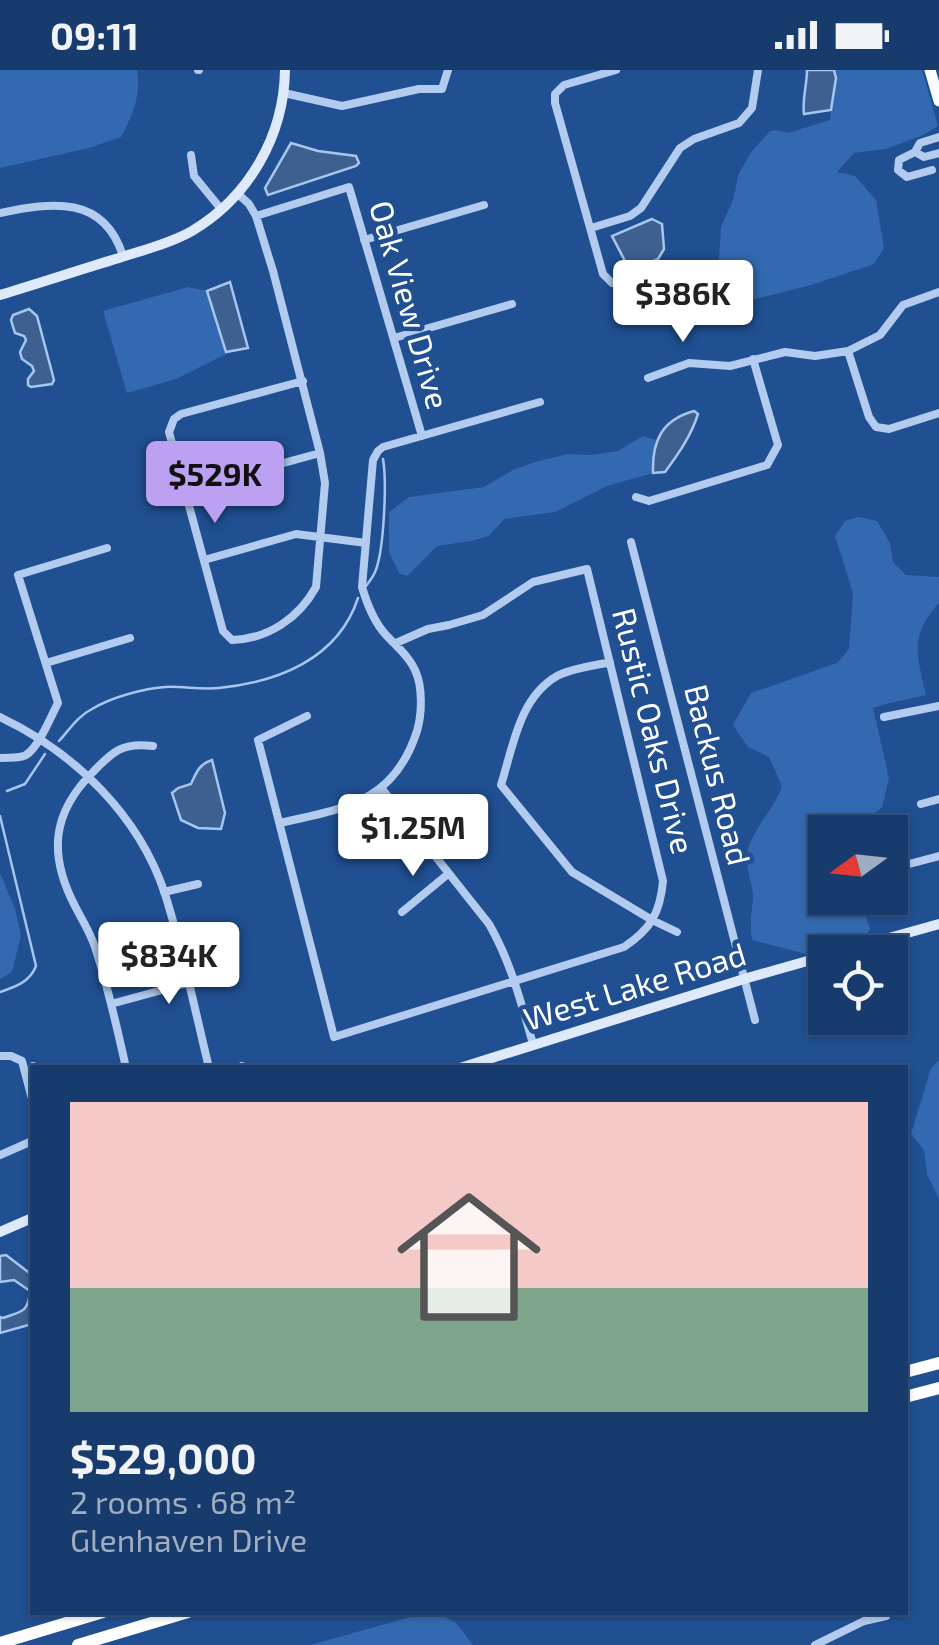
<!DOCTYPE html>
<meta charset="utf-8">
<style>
body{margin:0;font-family:"Exo 2",sans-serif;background:#254676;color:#f1f3f6;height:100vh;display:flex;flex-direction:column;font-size:38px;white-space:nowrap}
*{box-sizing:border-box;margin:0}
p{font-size:32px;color:#9fadc2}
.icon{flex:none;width:55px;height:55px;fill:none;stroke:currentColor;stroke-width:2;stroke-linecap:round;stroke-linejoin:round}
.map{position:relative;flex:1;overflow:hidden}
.side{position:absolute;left:30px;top:995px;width:878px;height:550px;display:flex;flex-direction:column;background:#183b6e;border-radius:0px;box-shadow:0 2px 8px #0004,0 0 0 2px #365581}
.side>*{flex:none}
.needle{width:65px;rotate:255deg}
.fabs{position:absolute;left:808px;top:745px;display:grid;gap:20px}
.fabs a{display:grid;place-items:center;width:100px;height:100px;border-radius:0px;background:#183b6e;box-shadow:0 2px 8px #0004,0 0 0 2px #365581;font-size:50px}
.price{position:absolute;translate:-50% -85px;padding:0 22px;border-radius:10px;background:#fff;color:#222;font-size:32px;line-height:65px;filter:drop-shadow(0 2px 5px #0008)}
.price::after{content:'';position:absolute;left:50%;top:60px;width:30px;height:22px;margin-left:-15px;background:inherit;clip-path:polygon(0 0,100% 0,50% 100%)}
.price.selected{background:#bca0f2;color:#111}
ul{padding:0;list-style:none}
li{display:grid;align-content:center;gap:20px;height:530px;padding:0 40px}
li+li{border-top:2px solid #365581}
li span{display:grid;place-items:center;height:310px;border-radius:0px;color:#555}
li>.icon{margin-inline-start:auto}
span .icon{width:180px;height:180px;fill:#fffc;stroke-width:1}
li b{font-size:42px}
.status{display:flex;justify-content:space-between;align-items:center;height:70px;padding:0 50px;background:#183b6e;direction:ltr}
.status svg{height:28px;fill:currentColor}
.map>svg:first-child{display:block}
.green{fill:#3369b0}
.water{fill:#3e6090;stroke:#a5c6ef;stroke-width:2.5}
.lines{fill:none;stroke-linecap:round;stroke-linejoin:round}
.stream{stroke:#a5c6ef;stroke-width:2.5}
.street{stroke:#b2cbee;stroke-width:8}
.secondary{stroke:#deeafa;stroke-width:10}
.primary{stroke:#f8fbff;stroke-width:11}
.highway{stroke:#fff;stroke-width:12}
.labels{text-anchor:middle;stroke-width:9;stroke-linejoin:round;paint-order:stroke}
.street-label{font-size:32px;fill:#fff;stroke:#204f92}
</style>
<div class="status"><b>09:11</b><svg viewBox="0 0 49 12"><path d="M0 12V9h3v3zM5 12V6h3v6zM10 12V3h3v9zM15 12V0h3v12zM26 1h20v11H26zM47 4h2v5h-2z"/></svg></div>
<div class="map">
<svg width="939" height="1575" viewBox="0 0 939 1575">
<rect width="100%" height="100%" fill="#204f92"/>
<path class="green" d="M0,0H137C141,26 133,44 121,67L89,78L0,98Z
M834,0H922L938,56L923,65L886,79L854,83L837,102L855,106L876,130L884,178L874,194L811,215L711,240L710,229L719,188L721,157L733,130L739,103L752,81L770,61L775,60L788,63L830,50C832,33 838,17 834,0Z
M188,217L207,221L226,282H230L176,309L127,323L103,241Z
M643,366L656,370L653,384V403L607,416L555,442L504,449L489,466L471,471L437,476L407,506L399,503L389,482V442L409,427L484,417L513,400L538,391L568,384L591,385L618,381Z
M858,447L877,451L890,473L893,492L906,505L939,507V533C909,566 917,585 926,625C907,630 892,631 873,638L889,708L882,737L854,762H825V828H853L863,839L870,859L862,872L813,886L752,870C750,854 751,845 753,830C754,809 741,799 750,773C758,753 775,737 782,716L769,687L748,677L733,655L751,623L837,593L849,579L853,523L835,466L845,451Z
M0,803L15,839L21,865L12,902L0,909Z
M939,990V1129L927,1104L924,1080L911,1064L931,998Z
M436,1542L456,1553L473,1575H310L418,1545Z"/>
<path class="water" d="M807,0H834L836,8L831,40L804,44C802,29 807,15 807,0Z
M291,73L318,81L356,86L359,93L356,96L268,125L265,118Z
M652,149L662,154L664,179L658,189L639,197L625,191L612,166Z
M230,212L248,278L226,282L207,221Z
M29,239L37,246L54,310L52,314L31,317L28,315V309L34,301L32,296L22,289L20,282L26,270L24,266L15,263L11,250L13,245Z
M694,341L698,344C691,366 679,383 665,402L653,403C652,372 661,350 694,341Z
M212,690L225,743L221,759L198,758L181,750L172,723L178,718L191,714C196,703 199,694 212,690Z
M6,1185L32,1205V1254L0,1263V1247L3,1248C22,1241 28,1243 30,1221L14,1210L0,1212V1186Z"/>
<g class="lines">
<path class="stream" d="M366,516C369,512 373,507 375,502C384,482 387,412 383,389
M59,671C70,659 78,646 92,639C112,627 142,619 165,617C183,616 201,620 219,618C278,612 338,589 358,528
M7,721L25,714L45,684
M0,746L36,896C30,912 15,917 0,922"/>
<path class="street" d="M198,0H199
M284,23L342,36L419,19H442L448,0
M915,82L924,87L939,83
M191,85L194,106L221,139
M932,100L907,107L898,100L899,90L915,82L920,73L939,67
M238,124L249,134L256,146L273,201L320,383L325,413L316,517C299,548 268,569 232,570L223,561L169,362L174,349L181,344L303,311
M0,143C52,132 104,125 123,186
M256,146L349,117L422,366
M591,158L630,146L641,138L680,78L694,69L739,53L752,38L758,0
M364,170L484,135
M612,213L603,204L555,33V24L564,15L616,0
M394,268L512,234
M848,281L869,347L876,357L889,359L939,343
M648,308L689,293L730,296L785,282L815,286L848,281L880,265L903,235L939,222
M186,420L320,383
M636,427L649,431L767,395L778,375L753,289
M631,472L755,950
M204,490L296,464L366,473
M610,592C594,596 572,598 557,606C519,628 513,677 501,715L572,802L652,850L677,862
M46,593L130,568
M307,646L258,670L334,967L624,877C651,859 660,843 663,811L587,499L533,512L483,545L449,555L428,559L396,573
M0,647C74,682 139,745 165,824C183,881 195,940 209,998
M884,647L939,636
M0,688C8,687 19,689 26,685C39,677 51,646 58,633L18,505L107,478
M382,719L489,854C511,892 521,933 533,974
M921,734L939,729
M280,753C345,738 394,733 417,661C422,644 423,617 415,600C409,586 396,576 386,565C374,552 367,534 362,517L373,390L378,381L383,377L540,332
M890,799L939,786
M164,822L198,814
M402,842L448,804
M111,934L217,905
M0,986H11L22,991L32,1029
M33,996V998
M126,998C117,957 108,917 95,877C90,862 82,850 75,836C48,784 52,743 93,702C113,681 123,672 153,676
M241,998L242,996
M0,1085L32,1071
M815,1575L864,1551L886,1546"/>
<path class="secondary" d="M0,225C40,213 79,200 119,188C143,180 169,174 192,161C249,127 284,66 285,0
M839,882L939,854
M460,998L744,909L825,886
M0,1162L32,1148"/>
<path class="primary" d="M930,0L939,31"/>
<path class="highway" d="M905,1302L939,1293
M905,1327L939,1318
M0,1573L103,1542
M78,1575L188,1542"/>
</g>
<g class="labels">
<g class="street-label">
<text transform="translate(409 235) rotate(74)" y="11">Oak View Drive</text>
<text transform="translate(653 661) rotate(76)" y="11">Rustic Oaks Drive</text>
<text transform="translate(717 705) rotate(76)" y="11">Backus Road</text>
<text transform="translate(635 917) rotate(-17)" y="11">West Lake Road</text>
</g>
</g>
</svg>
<div class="fabs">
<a><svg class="needle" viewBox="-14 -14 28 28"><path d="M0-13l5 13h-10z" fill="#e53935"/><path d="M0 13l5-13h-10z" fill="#9fadc2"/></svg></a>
<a><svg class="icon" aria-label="locate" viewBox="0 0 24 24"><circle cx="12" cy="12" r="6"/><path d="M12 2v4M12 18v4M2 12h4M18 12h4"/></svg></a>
</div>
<b class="price" style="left:683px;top:275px">$386K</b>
<b class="price selected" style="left:215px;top:456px">$529K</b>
<b class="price" style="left:413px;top:809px">$1.25M</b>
<b class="price" style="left:169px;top:937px">$834K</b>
<section class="side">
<ul>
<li><span style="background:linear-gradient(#f6c9c9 60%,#7fa58c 0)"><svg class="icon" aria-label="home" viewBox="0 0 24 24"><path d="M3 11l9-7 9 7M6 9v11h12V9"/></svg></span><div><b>$529,000</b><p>2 rooms · 68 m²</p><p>Glenhaven Drive</p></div></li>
</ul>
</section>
</div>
